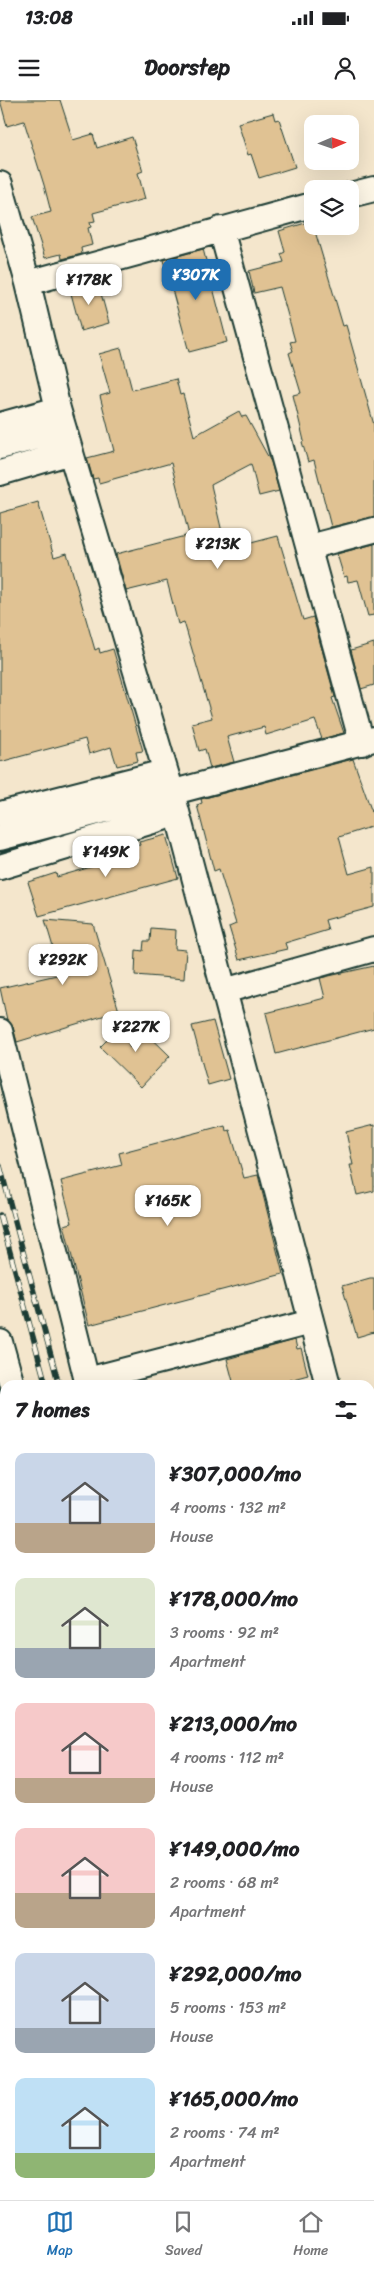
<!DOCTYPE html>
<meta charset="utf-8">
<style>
body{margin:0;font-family:Sriracha,sans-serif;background:#f2f2f2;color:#202124;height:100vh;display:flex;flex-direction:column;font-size:19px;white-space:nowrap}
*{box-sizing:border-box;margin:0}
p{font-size:16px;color:#757577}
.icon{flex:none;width:28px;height:28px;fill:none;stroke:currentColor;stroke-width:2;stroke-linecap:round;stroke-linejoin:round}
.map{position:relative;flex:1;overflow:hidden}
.details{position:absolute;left:0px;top:1280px;width:375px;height:820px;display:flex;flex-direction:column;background:#fff;border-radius:15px 15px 0 0;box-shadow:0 5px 20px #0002}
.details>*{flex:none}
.needle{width:32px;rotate:88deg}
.controls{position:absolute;left:304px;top:15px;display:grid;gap:10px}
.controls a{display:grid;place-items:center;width:55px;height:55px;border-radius:10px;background:#fff;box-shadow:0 5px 20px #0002;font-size:25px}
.price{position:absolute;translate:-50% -42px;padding:0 11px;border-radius:10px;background:#fff;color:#222;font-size:16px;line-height:32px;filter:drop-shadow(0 1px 2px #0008)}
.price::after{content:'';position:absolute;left:50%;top:30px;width:15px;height:11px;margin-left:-8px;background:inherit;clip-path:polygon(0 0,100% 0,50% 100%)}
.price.active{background:#1f6fb2;color:#fff}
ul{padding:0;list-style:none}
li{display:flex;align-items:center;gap:15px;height:125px;padding:0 15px}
li span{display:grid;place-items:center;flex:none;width:140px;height:100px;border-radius:10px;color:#555}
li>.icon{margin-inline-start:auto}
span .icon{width:60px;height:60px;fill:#fffc;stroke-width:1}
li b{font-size:21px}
h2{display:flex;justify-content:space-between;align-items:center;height:60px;padding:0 15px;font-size:21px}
.status{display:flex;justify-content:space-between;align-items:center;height:35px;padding:0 25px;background:#fff;direction:ltr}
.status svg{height:14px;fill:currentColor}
header{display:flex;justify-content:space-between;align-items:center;height:65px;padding:0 15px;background:#fff;font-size:22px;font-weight:800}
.dock{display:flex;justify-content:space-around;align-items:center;height:70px;border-top:1px solid #e0e0e0;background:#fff;font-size:14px;color:#757577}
.dock a{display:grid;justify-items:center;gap:2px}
.dock .active{color:#1f6fb2}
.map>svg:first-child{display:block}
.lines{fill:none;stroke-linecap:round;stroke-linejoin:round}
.stream{stroke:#609ca1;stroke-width:8}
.building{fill:#e0c293;stroke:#1f3d34}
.lane-casing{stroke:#1f3d34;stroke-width:16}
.street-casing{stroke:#1f3d34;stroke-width:28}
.secondary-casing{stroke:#1f3d34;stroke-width:31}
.lane{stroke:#fcf5e5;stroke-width:12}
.street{stroke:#fcf5e5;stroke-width:24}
.secondary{stroke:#fcf5e5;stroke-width:28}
.rail-casing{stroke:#1f3d34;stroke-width:5.5}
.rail{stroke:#fcf5e5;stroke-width:4;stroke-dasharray:11;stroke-linecap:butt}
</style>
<div class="status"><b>13:08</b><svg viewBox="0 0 49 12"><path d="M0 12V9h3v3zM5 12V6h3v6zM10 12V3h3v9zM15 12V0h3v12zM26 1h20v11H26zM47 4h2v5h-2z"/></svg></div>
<header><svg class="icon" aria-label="menu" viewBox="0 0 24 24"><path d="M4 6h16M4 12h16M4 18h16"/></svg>Doorstep<svg class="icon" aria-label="person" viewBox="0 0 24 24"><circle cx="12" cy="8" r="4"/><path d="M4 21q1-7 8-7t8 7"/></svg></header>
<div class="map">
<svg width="374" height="2100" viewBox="0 0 374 2100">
<rect width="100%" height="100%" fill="#f4e6cc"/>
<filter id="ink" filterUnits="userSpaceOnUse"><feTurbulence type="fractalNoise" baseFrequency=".02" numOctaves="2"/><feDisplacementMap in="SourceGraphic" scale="10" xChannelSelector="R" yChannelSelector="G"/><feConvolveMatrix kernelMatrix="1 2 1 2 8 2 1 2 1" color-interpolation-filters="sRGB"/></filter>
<g filter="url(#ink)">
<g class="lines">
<path class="stream" d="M370,1957L374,1956"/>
</g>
<path class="building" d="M0,0H60L73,40L93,34L97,48L132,37L143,71L138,73L145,99L93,113L95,121L90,122L91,127L88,128L92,145L81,148L82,154L62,159L61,154L45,158L32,117L51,112L44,85L24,21L7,26Z
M273,13L275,20L279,19L295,67L259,78L251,54L248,55L238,23Z
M312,121L343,226L346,225L374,325V417L331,427L314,360L308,362L302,342L304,341L293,295L301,293L289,253L293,251L290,242L295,241L280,187L254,193L249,171L284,162L281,154L285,152L279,131Z
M203,149L227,242L189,252L164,160Z
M89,180L91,188L99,186L109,223L81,231L69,186Z
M121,248L132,290L176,279L180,295L183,294L194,336L239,311L242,317L246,316L271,362L279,391L259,396L251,364L211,385L222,432L228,449L278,436L303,520L313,517L335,597L332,598L344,633L322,639L315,620L266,635L264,627L227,637L234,662L210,668L205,649L199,651L192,623L212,618L184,522L178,524L167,481L126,491L116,454L189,435L171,363L99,383L98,378L93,379L87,358L114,351L100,296L110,293L99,254Z
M38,402L54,457L67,453L95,550L99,548L100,553L113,549L143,651L136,652L138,661L117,666L111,647L89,654L85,639L0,662V413Z
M374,444V515L368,516L358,480L348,482L347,476L344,477L337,454Z
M374,543V585L361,589L351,550Z
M353,659L374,718V726L339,737L349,774L374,767V807L325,820L328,830L285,843L287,849L239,860L229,827L236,824L219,769L214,771L197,705L202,703L201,699Z
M166,735L178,778L39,816L28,782L56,773L57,777L132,755L130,748L140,745L139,742Z
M45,820L93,824L119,911L17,942L13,927L7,920L0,888L61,874Z
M151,828L176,830L175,849L186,850L184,879L135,875L136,850L143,851L144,841H150Z
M374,866V928L276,954L266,913L325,898L320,878Z
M132,919L170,956L141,987L100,947L123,924L130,948Z
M213,921L229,979L208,985L192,926Z
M225,1025L226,1031L230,1030L244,1078L258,1075L283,1174L89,1225L64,1125L72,1123L61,1081L122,1065L119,1053Z
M374,1025V1091L357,1095L350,1065H353L346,1032Z
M370,1178H374V1232L357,1237L342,1186Z
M295,1240L297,1249L301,1248L308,1275L271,1285H234L227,1259Z"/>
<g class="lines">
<defs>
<path id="lane" d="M370,1655L374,1654"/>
<path id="street" d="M0,84L28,183L58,309L172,693L328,1285
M350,95L374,89
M221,129L362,643
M28,183L312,105
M0,325L58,309
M0,347L64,330
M0,373L71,352
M309,447L374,430
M0,714L164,672
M0,738L374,639
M0,767L176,714
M224,891L374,849
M0,931L88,1285
M0,1242L12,1285
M87,1280L311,1222
M0,1406L5,1405
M370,1444L374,1459
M370,1541L374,1540
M0,1611L5,1610
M0,1917L5,1935
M370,1932L374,1930
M370,1976L374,1975
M370,2068L374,2073
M162,2095L163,2100"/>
<path id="secondary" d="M0,2057L5,2056"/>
</defs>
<use href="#lane" class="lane-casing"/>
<use href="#street" class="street-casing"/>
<use href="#secondary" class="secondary-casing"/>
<use href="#lane" class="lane"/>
<use href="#street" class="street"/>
<use href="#secondary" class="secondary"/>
<defs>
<path id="rail" d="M0,1066L59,1285
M0,1115L46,1285
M265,2095L266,2100
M279,2095L281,2100"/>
</defs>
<use href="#rail" class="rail-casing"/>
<use href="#rail" class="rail"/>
</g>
</g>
</svg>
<div class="controls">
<a><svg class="needle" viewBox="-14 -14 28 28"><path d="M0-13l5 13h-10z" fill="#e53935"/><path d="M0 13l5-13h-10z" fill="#757577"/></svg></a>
<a><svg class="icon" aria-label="layers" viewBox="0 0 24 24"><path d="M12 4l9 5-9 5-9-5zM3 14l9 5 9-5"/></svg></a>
</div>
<b class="price active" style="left:196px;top:201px">¥307K</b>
<b class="price" style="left:89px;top:206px">¥178K</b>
<b class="price" style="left:218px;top:470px">¥213K</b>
<b class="price" style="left:106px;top:778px">¥149K</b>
<b class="price" style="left:63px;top:886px">¥292K</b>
<b class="price" style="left:136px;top:953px">¥227K</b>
<b class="price" style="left:168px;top:1127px">¥165K</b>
<section class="details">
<h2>7 homes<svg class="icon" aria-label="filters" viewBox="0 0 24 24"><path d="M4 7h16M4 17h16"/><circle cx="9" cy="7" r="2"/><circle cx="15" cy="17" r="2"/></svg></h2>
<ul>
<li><span style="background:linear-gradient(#c9d6e8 70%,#b9a48a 0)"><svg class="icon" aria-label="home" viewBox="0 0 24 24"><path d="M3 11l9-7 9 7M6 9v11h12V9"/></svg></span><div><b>¥307,000/mo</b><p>4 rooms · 132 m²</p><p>House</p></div></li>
<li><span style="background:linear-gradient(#dfe7d0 70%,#9aa5b1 0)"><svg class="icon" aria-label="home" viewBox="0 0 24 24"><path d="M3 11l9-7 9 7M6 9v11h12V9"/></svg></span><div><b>¥178,000/mo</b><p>3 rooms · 92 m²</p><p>Apartment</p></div></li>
<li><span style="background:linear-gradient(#f6c9c9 75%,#b9a48a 0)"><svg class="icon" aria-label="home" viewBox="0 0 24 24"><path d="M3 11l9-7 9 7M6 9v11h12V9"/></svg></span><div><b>¥213,000/mo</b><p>4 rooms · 112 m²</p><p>House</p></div></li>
<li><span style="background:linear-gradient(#f6c9c9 65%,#b9a48a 0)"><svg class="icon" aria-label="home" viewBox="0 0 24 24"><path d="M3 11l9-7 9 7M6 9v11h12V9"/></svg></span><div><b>¥149,000/mo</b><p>2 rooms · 68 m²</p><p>Apartment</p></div></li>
<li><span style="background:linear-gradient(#c9d6e8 75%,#9aa5b1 0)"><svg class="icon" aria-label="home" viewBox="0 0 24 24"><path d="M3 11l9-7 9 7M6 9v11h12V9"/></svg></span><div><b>¥292,000/mo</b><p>5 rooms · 153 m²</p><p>House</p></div></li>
<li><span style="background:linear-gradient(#bfe0f5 75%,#8fb573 0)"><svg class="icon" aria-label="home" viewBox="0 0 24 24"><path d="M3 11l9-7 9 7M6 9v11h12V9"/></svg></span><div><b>¥165,000/mo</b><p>2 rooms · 74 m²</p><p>Apartment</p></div></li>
</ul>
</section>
</div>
<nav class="dock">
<a class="active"><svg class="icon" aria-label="map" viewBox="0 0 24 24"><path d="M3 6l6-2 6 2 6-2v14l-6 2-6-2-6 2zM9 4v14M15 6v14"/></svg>Map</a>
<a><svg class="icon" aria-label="saved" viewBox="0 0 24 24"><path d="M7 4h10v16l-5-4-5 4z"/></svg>Saved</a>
<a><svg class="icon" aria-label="home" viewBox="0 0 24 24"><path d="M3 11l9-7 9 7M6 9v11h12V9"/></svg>Home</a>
</nav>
